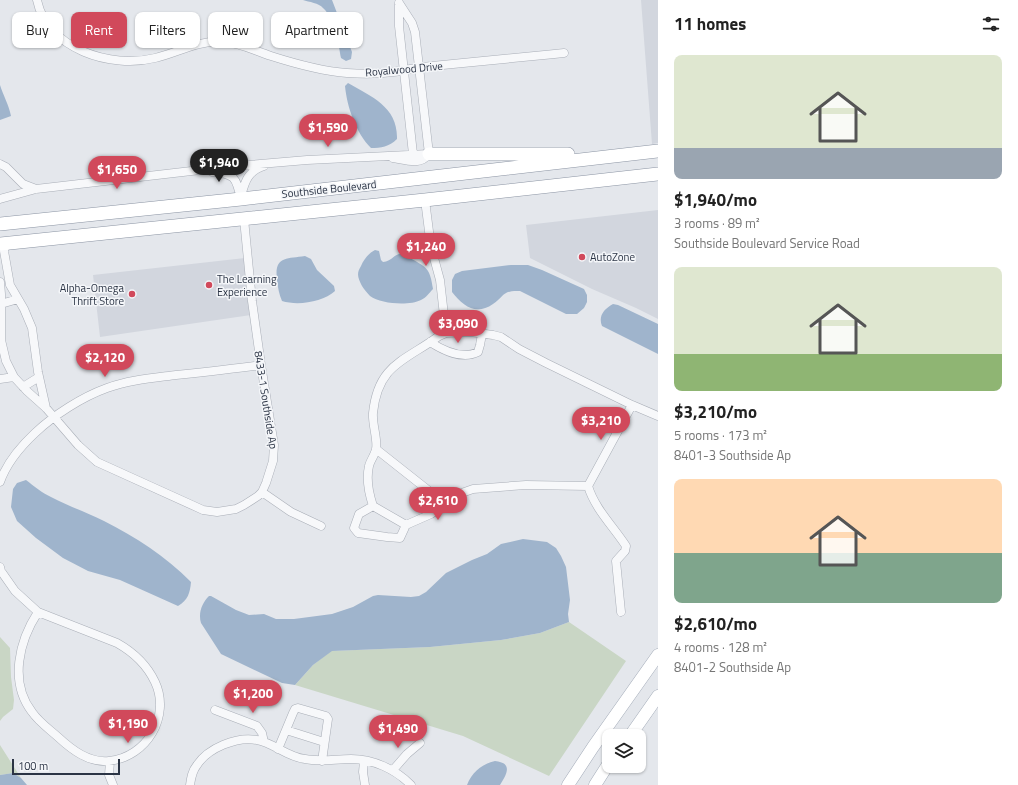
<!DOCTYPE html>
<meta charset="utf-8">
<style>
body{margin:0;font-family:"Titillium Web",sans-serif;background:#f6f6f6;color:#222;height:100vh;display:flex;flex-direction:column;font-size:15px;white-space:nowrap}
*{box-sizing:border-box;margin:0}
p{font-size:13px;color:#767676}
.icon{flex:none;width:22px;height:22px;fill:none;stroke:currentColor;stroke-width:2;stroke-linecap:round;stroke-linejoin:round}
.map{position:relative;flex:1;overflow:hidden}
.side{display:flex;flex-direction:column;background:#fff;width:360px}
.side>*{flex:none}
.guide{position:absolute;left:12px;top:12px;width:380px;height:36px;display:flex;gap:8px}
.fabs{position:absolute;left:602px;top:729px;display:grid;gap:8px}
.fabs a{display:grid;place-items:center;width:44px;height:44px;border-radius:8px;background:#fff;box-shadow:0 1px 3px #0004;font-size:20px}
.scale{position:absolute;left:12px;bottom:10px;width:108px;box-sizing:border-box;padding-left:4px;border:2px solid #2b3445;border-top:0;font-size:11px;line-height:14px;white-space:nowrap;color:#2b3445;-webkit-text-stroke:3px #f4f6f9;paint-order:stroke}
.price{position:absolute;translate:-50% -34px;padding:0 9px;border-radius:14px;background:#d1495b;color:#fff;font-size:13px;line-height:26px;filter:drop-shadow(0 1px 2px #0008)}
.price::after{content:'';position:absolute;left:50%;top:24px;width:12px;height:9px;margin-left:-6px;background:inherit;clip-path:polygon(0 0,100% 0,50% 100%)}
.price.active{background:#222;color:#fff}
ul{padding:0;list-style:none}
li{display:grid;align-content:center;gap:8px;height:212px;padding:0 16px}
li span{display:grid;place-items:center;height:124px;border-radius:8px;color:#555}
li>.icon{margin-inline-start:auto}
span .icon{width:72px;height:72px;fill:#fffc;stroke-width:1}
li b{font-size:17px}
h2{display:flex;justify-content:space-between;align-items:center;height:48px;padding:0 16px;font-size:17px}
.pill{padding:0 14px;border-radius:8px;background:#fff;box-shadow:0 1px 3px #0004;font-size:14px;line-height:36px}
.pill.active{background:#d1495b;color:#fff}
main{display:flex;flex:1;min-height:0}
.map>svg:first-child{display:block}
.built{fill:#d2d6de}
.green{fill:#c9d6c5}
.water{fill:#9fb4cc}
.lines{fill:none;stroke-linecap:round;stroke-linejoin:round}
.minor-casing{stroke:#a9aeb7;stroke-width:9}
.primary-casing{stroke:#a3abb8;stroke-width:13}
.trunk-casing{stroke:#8b94a3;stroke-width:14}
.minor{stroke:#f7f8fa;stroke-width:8}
.primary{stroke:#fff;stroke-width:12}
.trunk{stroke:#fff;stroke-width:13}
.poi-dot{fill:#d1495b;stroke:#f4f6f9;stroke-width:1.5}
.labels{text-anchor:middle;stroke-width:3;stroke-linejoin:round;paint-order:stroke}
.street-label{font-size:11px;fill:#2b3445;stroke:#f4f6f9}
.poi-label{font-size:11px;fill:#2b3445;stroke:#f4f6f9;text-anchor:start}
</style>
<main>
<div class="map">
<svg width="658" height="785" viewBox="0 0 658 785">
<rect width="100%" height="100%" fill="#e4e7ec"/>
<path class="built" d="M641,0H658V143L652,144Z
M658,210V319L636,308L592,289L530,258L526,225Z
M245,258L251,315L100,337L93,275Z"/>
<path class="green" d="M569,622L626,661L549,776L463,736L295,685L313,665L331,651L430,647L501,640L540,633Z
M0,637L10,648L11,677L14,700L13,709L3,717L0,721Z
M0,745L21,778L13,773L0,775Z"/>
<path class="water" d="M303,0H332L352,52L351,59L346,61L341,58C338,42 336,20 323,8C319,3 309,2 303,0Z
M348,83C372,97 398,107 397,139C389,147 381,148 371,148C356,133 347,107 345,86Z
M0,85C3,95 9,105 11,116L0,120Z
M375,250L379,251L381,260L383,262C392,261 392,256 399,254C403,253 405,255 408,257C426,267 430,267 433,289C429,293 426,298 421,300C409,306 381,304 370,296C367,293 364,289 362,286C358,278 356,274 361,266C364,259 369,253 375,250Z
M305,256L311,259L317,270L334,286L335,291C323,302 298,306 282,301C279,294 278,288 277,280C274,256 286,259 305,256Z
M511,265H528L542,270L584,289L587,295V302L584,308L577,314H566L520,291C502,290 504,297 493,304C476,316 463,306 452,292V280L455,274L462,271Z
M613,304L618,305L658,324V354L602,326C598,316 604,309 613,304Z
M26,480C34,486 42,493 51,497C68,506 86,512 104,521C136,537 165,556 191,582C190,593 188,600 178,606L120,580L88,571L63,558L36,538L17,521L11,507L13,489L17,483Z
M523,539L547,542L556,548L561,556L566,567L570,600L568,614L569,622L540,633L501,640L430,647L332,651L313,665L295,685L282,683L221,654L201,623C198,613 202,603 209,596H211L236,610L249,615L264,614L276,619H294L332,614L353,607L373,596L378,595L411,597L419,596L426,592L446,573L472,560L487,554L501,544Z
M495,761C514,763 506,775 500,785H467C472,772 482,764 495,761Z
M13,773L21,778L27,785H0V775Z"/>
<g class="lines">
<defs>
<path id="minor" d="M37,0C47,49 111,69 155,58C177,53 198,40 222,42C239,42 255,51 271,56C296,64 321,71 347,73C362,74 378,74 393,72C403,71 412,68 422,67C470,62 517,58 564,53
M399,3L412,23L415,32L429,154
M399,3V26L413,154
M393,158C406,160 420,166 429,154
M0,164L6,167L23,184L36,189
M212,172C235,174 236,177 241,199
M241,196C245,181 248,171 264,166
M0,199L36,189L226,167L307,160L429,154
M425,200L431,247L440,280L446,333
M9,243L5,247L4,251L10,285L24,309L32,328L38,372L46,408
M0,282L1,294V340L6,361L14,377L27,391L46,408L78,445L97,462L203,510L217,512L236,509L244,505L258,496L262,492L266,483L273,461L274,445L261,365L252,301L244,219
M1,304L18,299
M430,342C444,351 462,360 478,352L480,345L482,334
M0,379L14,377
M23,387L39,377
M376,449L443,502
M0,482C7,462 20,447 35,433C54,415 82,397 107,388C129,380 153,378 176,375C204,372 232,369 261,365
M588,486C595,509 613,526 626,546L625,551L616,561L621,612
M588,486L632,405
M262,492L291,512L321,526
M373,506C369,494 366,479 369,466C370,461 375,455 376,449C378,440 372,424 373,413C378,364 405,361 439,336L446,333L470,332L493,335L501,337L519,349L546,363L632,405L658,416
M373,506L359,514L354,528L358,533L387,537L400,538L406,525L431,514L437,510L443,502L456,495L473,489L526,485L588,486
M373,506L406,525
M0,567L1,571L15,591L38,612L117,643C133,652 147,665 155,682C171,716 147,757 109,761C89,763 72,750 58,737C49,729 39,722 32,712C9,682 19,641 38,612
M215,710L257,726L262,733L264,742
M286,730L324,742
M278,749L293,713L295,709L298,708L326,716L328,719L322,761
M110,761L109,775L113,785
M364,761L363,772L365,785
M393,770L407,754L420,743
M190,785C191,778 192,771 197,765C208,748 237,736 257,740C274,743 287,757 305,759C320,762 335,759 351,759C373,759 395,769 411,785"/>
<path id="primary" d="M630,736L658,696
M568,785L593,747L658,655
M595,785L609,763"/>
<path id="trunk" d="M429,154H568
M0,224L241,199L658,151
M0,244L425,200L658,174"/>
</defs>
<use href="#minor" class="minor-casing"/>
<use href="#primary" class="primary-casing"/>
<use href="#trunk" class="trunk-casing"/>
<use href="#minor" class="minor"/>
<use href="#primary" class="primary"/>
<use href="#trunk" class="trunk"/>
</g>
<g class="poi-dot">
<circle cx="582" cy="257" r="4"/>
<circle cx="209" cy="285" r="4"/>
<circle cx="132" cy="294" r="4"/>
</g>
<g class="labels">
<g class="street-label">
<text transform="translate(404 69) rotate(-5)" y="4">Royalwood Drive</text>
<text transform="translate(329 189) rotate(-6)" y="4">Southside Boulevard</text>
<text transform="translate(266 400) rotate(81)" y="4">8433-1 Southside Ap</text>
</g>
<g class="poi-label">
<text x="590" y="261">AutoZone</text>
<text x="217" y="283">The Learning<tspan x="217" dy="13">Experience</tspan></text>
<text x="124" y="292" text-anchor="end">Alpha-Omega<tspan x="124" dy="13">Thrift Store</tspan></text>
</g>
</g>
</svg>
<div class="fabs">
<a><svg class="icon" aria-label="layers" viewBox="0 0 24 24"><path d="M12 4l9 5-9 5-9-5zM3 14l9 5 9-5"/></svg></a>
</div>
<div class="scale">100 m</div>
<b class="price" style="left:328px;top:148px">$1,590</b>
<b class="price active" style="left:219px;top:183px">$1,940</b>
<b class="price" style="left:117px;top:190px">$1,650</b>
<b class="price" style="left:426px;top:267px">$1,240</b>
<b class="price" style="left:458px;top:344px">$3,090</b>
<b class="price" style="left:105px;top:378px">$2,120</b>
<b class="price" style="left:601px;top:441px">$3,210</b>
<b class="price" style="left:438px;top:521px">$2,610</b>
<b class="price" style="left:253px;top:714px">$1,200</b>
<b class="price" style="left:128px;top:744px">$1,190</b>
<b class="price" style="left:398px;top:749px">$1,490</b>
<div class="guide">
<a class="pill">Buy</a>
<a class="pill active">Rent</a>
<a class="pill">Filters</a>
<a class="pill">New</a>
<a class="pill">Apartment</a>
</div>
</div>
<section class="side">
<h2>11 homes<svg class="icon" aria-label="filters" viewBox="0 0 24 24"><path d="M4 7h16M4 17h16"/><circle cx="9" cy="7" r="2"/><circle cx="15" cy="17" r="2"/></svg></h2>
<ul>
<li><span style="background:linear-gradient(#dfe7d0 75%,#9aa5b1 0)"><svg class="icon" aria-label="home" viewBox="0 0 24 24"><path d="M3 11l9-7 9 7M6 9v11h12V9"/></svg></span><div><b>$1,940/mo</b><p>3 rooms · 89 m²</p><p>Southside Boulevard Service Road</p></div></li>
<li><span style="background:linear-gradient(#dfe7d0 70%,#8fb573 0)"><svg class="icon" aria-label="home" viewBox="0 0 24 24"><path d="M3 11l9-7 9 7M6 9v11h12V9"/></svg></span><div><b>$3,210/mo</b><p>5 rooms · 173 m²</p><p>8401-3 Southside Ap</p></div></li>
<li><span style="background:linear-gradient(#ffd9b3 60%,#7fa58c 0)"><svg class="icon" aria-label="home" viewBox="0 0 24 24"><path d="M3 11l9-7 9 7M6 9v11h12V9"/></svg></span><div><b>$2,610/mo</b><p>4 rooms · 128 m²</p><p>8401-2 Southside Ap</p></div></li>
</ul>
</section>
</main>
